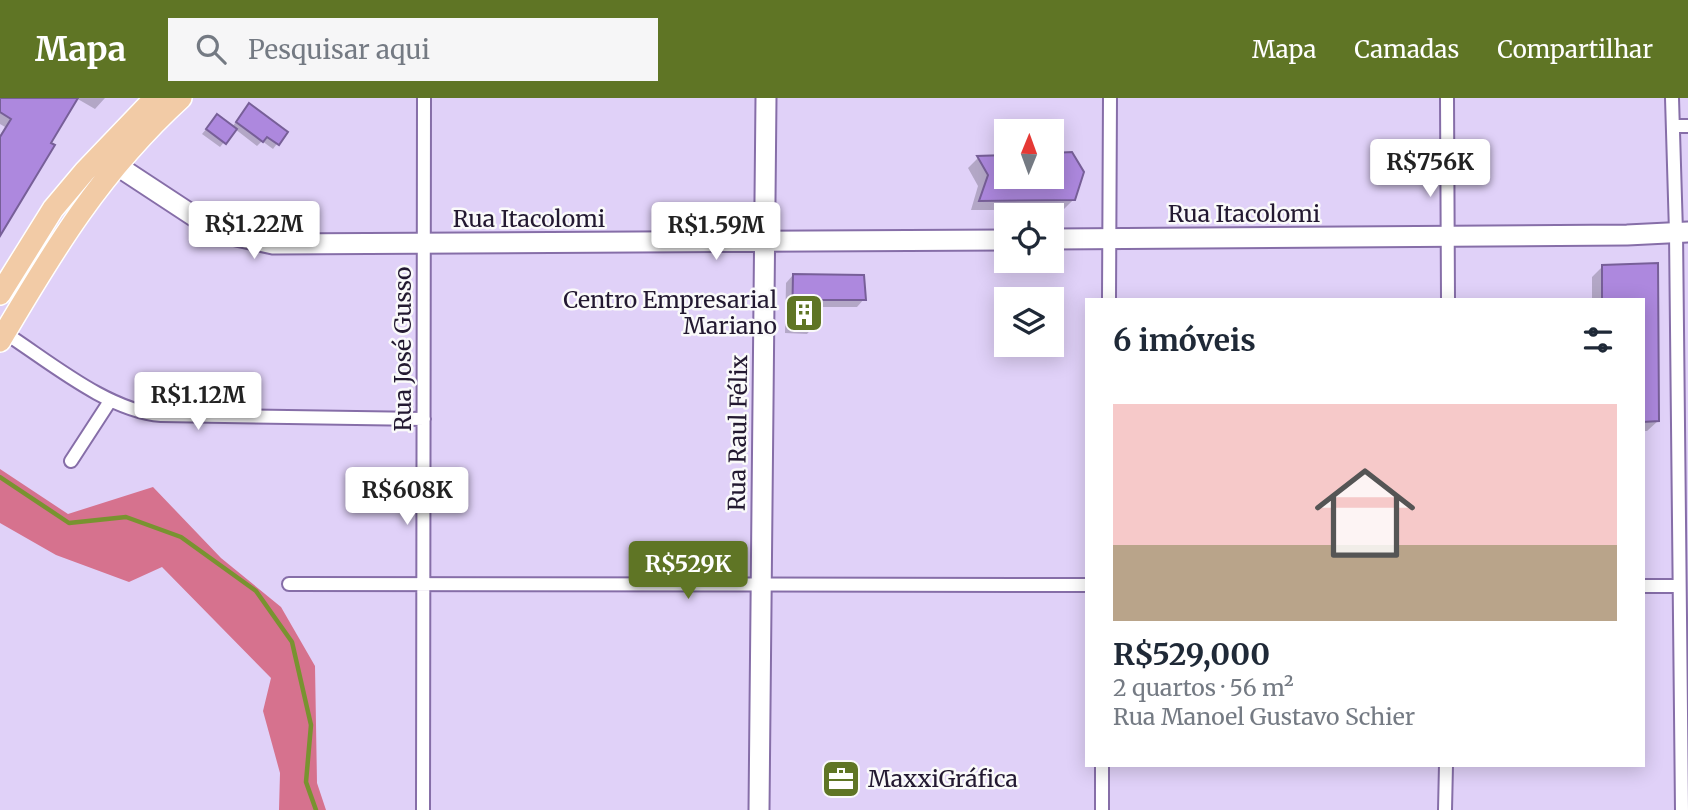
<!DOCTYPE html>
<html lang="pt">
<meta charset="utf-8">
<style>
body{margin:0;font-family:Merriweather,serif;background:#f6f6f7;color:#1f2937;height:100vh;display:flex;flex-direction:column;font-size:26px;white-space:nowrap}
*{box-sizing:border-box;margin:0}
p{font-size:23px;color:#747a83}
.icon{flex:none;width:38px;height:38px;fill:none;stroke:currentColor;stroke-width:2;stroke-linecap:round;stroke-linejoin:round}
.map{position:relative;flex:1;overflow:hidden}
.side{position:absolute;left:1085px;top:200px;width:560px;height:469px;display:flex;flex-direction:column;background:#fff;border-radius:0px;box-shadow:0 4px 18px #0003}
.side>*{flex:none}
.needle{width:46px;rotate:1deg}
.buttons{position:absolute;left:994px;top:21px;display:grid;gap:14px}
.buttons a{display:grid;place-items:center;width:70px;height:70px;border-radius:0px;background:#fff;box-shadow:0 4px 18px #0003;font-size:35px}
.price{position:absolute;translate:-50% -60px;padding:0 16px;border-radius:7px;background:#fff;color:#222;font-size:23px;line-height:46px;filter:drop-shadow(0 2px 4px #0008)}
.price::after{content:'';position:absolute;left:50%;top:42px;width:21px;height:16px;margin-left:-10px;background:inherit;clip-path:polygon(0 0,100% 0,50% 100%)}
.price.selected{background:#5f7525;color:#fff}
ul{padding:0;list-style:none}
li{display:grid;align-content:center;gap:14px;height:371px;padding:0 28px}
li span{display:grid;place-items:center;height:217px;border-radius:0px;color:#555}
li>.icon{margin-inline-start:auto}
span .icon{width:126px;height:126px;fill:#fffc;stroke-width:1}
li b{font-size:30px}
h2{display:flex;justify-content:space-between;align-items:center;height:84px;padding:0 28px;font-size:30px}
header{display:flex;align-items:center;gap:42px;box-sizing:border-box;height:98px;padding:0 35px;background:#5f7525;color:#fff}
header strong{font-size:33px}
nav{display:flex;gap:38px;margin-inline-start:auto;font-size:24px}
.search{width:490px;height:63px;background:#f6f6f7;display:flex;align-items:center;gap:18px;box-sizing:border-box;padding:0 24px;border-radius:0px;color:#747a83;font-size:26px}
.map>svg:first-child{display:block}
.forest{fill:#d6728e}
.shadow{fill:#0003}
.lines{fill:none;stroke-linecap:round;stroke-linejoin:round}
.stream{stroke:#789330;stroke-width:4.5}
.building{fill:#ad88de;stroke:#775f98;stroke-width:2}
.street-casing{stroke:#866ea8;stroke-width:16}
.secondary-casing{stroke:#866ea8;stroke-width:23}
.primary-casing{stroke:#fff;stroke-width:24}
.street{stroke:#fff;stroke-width:12}
.secondary{stroke:#fff;stroke-width:19}
.primary{stroke:#f2cba6;stroke-width:21}
.labels{text-anchor:middle;stroke-width:5;stroke-linejoin:round;paint-order:stroke}
.street-label{font-size:23px;fill:#231931;stroke:#fafafa}
.poi-label{font-size:23px;fill:#231931;stroke:#fafafa;text-anchor:end}
</style>
<header>
<strong>Mapa</strong>
<div class="search"><svg class="icon" aria-label="search" viewBox="0 0 24 24"><circle cx="10" cy="10" r="6"/><path d="M15 15l6 6"/></svg>Pesquisar aqui</div>
<nav><a>Mapa</a><a>Camadas</a><a>Compartilhar</a></nav>
</header>
<div class="map">
<svg width="1688" height="712" viewBox="0 0 1688 712">
<rect width="100%" height="100%" fill="#e0d1f8"/>
<path class="forest" d="M0,371L68,416L153,389L221,460L281,509L315,568L317,685L326,712H279L280,675L263,613L271,580L162,469L129,484L56,457L0,425Z"/>
<path class="shadow" d="M0,0H76L0,135V37L5,29L0,26Z
M76,0H105L95,11Z
M245,12L286,34L273,51L262,43L257,48L235,31L220,49L202,36L213,23L232,29Z
M1071,56L1074,101L1063,112H971L978,88L968,70L978,60L1006,59V79H1052V57Z
M1656,167L1658,323L1647,333H1643V201H1592V179L1602,169Z
M793,177L864,201L857,209H815L814,228L807,236L785,235L786,185Z"/>
<g class="lines">
<path class="stream" d="M0,379L69,425L126,419L181,439L256,493L292,544L311,627L306,684L316,712"/>
</g>
<path class="building" d="M0,0H78L51,45L55,47L0,138V39L11,21L0,14Z
M249,5L288,34L279,47L267,39L263,44L236,24Z
M217,16L237,31L226,46L206,31Z
M1072,54L1084,74L1075,102L979,103L988,77L977,58L1006,57V79H1052V55Z
M1658,165L1659,323L1643,324V201H1602V167Z
M793,176L864,177L866,202H817L816,229L792,228Z"/>
<g class="lines">
<defs>
<path id="street" d="M1447,0L1448,201
M1672,0L1676,134L1682,712
M1673,28H1688
M1109,201L1110,0
M5,235C50,264 108,313 161,317L424,321
M71,363L110,303
M289,486L1087,487
M1643,488H1679
M423,712L424,0
M1102,712V667
M1445,712L1446,667"/>
<path id="secondary" d="M116,67L218,134L273,146L1006,142
M1052,141L1627,137L1688,134
M759,712L766,0"/>
<path id="primary" d="M0,196L53,111L85,73L155,0
M0,243C54,151 101,73 181,0"/>
</defs>
<use href="#street" class="street-casing"/>
<use href="#secondary" class="secondary-casing"/>
<use href="#primary" class="primary-casing"/>
<use href="#street" class="street"/>
<use href="#secondary" class="secondary"/>
<use href="#primary" class="primary"/>
</g>
<defs>
<symbol id="building-square" viewBox="-11 -11 22 22"><rect x="-9" y="-9" width="18" height="18" rx="4" fill="#5f7525" stroke="#fafafa"/><path d="M-4-6H4V6H1V3H-1V6H-4ZM-2.5-4.3h1.7v1.8h-1.7ZM.8-4.3h1.7v1.8H.8ZM-2.5-1h1.7V.8h-1.7ZM.8-1h1.7V.8H.8Z" fill="#fff"/></symbol>
<symbol id="office-square" viewBox="-11 -11 22 22"><rect x="-9" y="-9" width="18" height="18" rx="4" fill="#5f7525" stroke="#fafafa"/><path d="M-6-3h4V-5.5h4V-3h4V5H-6ZM-1-4.5V-3h2v-1.5ZM-6 0V1H6V0Z" fill="#fff"/></symbol>
</defs>
<g fill-rule="evenodd">
<use href="#building-square" x="782" y="193" width="44" height="44"/>
<use href="#office-square" x="819" y="659" width="44" height="44"/>
</g>
<g class="labels">
<g class="street-label">
<text x="1244" y="124">Rua Itacolomi</text>
<text x="529" y="129">Rua Itacolomi</text>
<text transform="translate(403 251) rotate(-90)" y="8">Rua José Gusso</text>
<text transform="translate(738 335) rotate(-89)" y="8">Rua Raul Félix</text>
</g>
<g class="poi-label">
<text x="777" y="210">Centro Empresarial<tspan x="777" dy="26">Mariano</tspan></text>
<text x="868" y="689" text-anchor="start">MaxxiGráfica</text>
</g>
</g>
</svg>
<div class="buttons">
<a><svg class="needle" viewBox="-14 -14 28 28"><path d="M0-13l5 13h-10z" fill="#e53935"/><path d="M0 13l5-13h-10z" fill="#747a83"/></svg></a>
<a><svg class="icon" aria-label="locate" viewBox="0 0 24 24"><circle cx="12" cy="12" r="6"/><path d="M12 2v4M12 18v4M2 12h4M18 12h4"/></svg></a>
<a><svg class="icon" aria-label="layers" viewBox="0 0 24 24"><path d="M12 4l9 5-9 5-9-5zM3 14l9 5 9-5"/></svg></a>
</div>
<b class="price" style="left:1430px;top:101px">R$756K</b>
<b class="price" style="left:254px;top:163px">R$1.22M</b>
<b class="price" style="left:716px;top:164px">R$1.59M</b>
<b class="price" style="left:198px;top:334px">R$1.12M</b>
<b class="price" style="left:407px;top:429px">R$608K</b>
<b class="price selected" style="left:688px;top:503px">R$529K</b>
<section class="side">
<h2>6 imóveis<svg class="icon" aria-label="filters" viewBox="0 0 24 24"><path d="M4 7h16M4 17h16"/><circle cx="9" cy="7" r="2"/><circle cx="15" cy="17" r="2"/></svg></h2>
<ul>
<li><span style="background:linear-gradient(#f6c9c9 65%,#b9a48a 0)"><svg class="icon" aria-label="home" viewBox="0 0 24 24"><path d="M3 11l9-7 9 7M6 9v11h12V9"/></svg></span><div><b>R$529,000</b><p>2 quartos · 56 m²</p><p>Rua Manoel Gustavo Schier</p></div></li>
</ul>
</section>
</div>
